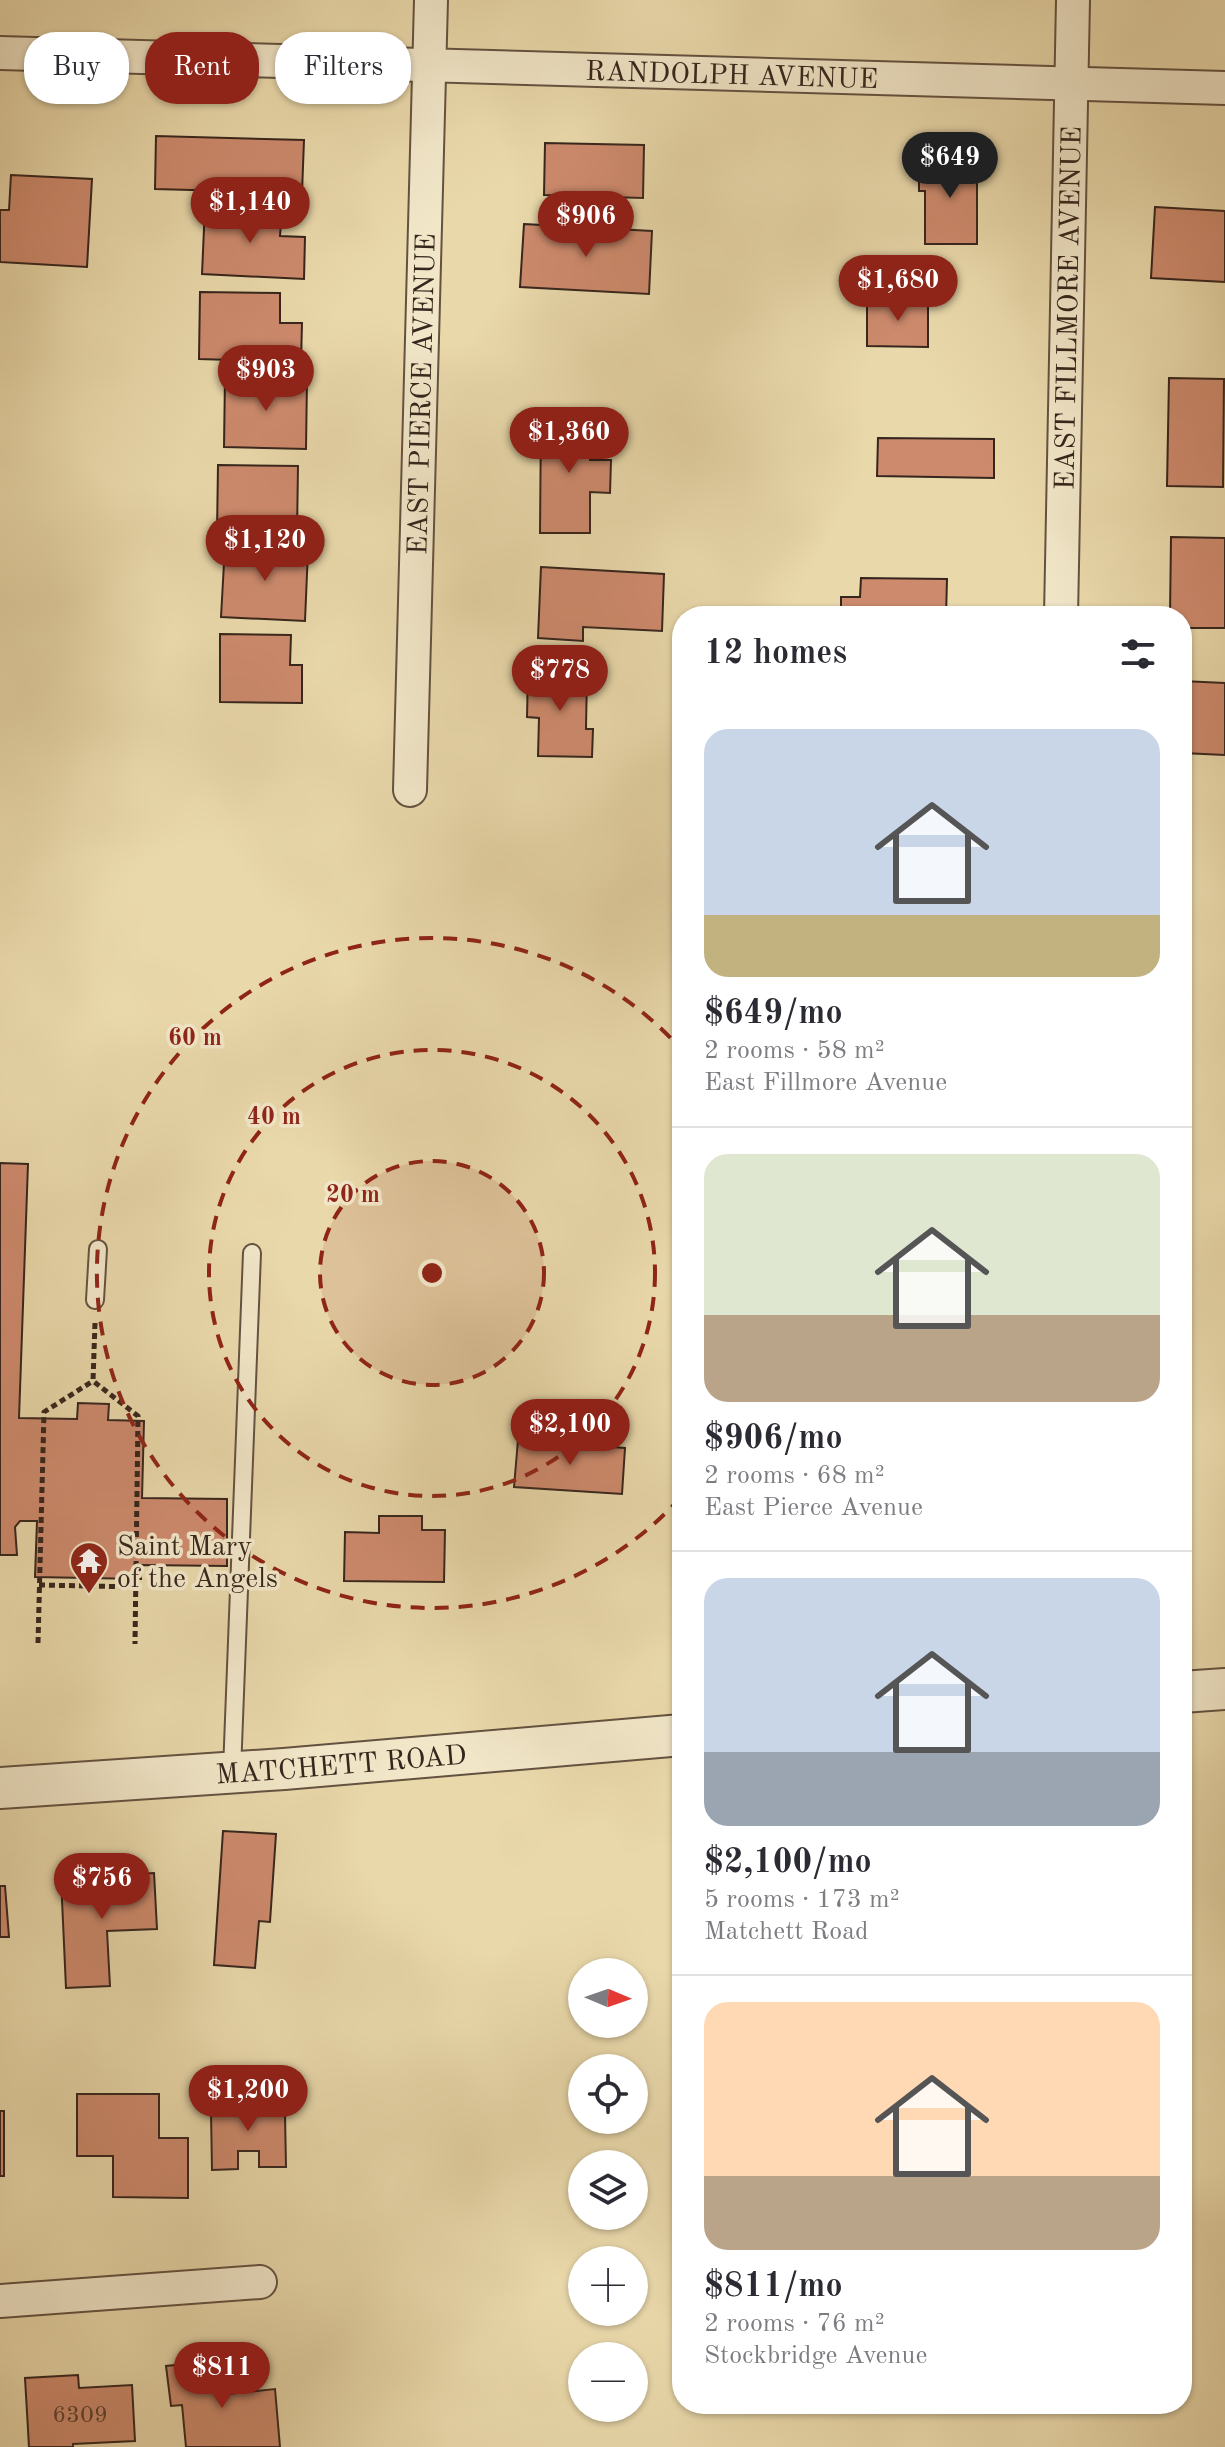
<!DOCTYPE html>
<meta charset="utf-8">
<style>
body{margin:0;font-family:"Old Standard TT",serif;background:#f2f2f3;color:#2b2b33;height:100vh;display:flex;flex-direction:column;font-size:30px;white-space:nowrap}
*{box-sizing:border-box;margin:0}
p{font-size:26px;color:#7c7c81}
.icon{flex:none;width:44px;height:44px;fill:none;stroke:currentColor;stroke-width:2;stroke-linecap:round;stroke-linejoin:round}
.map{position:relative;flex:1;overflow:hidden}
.panel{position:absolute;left:672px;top:606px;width:520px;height:1808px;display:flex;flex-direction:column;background:#fff;border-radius:32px;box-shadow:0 2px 6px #0004}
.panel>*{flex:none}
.hud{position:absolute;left:24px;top:32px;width:528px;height:72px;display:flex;gap:16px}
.needle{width:52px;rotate:92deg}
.buttons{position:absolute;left:568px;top:1958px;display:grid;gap:16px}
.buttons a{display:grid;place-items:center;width:80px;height:80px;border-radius:50%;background:#fff;box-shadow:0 2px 6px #0004;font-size:40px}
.price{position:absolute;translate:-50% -68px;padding:0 18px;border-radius:28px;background:#8f2418;color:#fff;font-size:26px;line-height:52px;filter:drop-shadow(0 2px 4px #0008)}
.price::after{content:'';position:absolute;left:50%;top:48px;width:24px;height:18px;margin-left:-12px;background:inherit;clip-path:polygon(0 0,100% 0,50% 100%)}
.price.active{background:#222;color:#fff}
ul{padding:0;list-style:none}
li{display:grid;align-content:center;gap:16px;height:424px;padding:0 32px}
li+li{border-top:2px solid #e1e1e2}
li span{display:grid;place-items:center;height:248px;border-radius:24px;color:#555}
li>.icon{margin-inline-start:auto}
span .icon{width:144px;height:144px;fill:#fffc;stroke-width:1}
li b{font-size:34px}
h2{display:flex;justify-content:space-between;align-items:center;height:96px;padding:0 32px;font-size:34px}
.pill{padding:0 28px;border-radius:32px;background:#fff;box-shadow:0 2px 6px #0004;font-size:28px;line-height:72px}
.pill.active{background:#8f2418;color:#fff}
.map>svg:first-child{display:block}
.building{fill:#cd8a6d;stroke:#37261d;stroke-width:2}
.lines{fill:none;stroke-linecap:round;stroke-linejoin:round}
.service-casing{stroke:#645240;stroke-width:20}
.minor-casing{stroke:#645240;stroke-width:36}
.tertiary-casing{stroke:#645240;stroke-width:44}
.path{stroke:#37261d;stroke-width:5;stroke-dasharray:6 4;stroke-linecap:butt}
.service{stroke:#f1e6c8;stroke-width:16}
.minor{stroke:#f1e6c8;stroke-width:32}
.tertiary{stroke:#f1e6c8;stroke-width:40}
.ring{fill:none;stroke:#8f2418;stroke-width:4;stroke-dasharray:14 10}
.labels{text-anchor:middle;stroke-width:7;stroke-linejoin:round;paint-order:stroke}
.number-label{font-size:24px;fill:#5c3f31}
.street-label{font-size:28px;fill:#37261d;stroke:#f1e6c8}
.poi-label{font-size:28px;fill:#37261d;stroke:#f1e6c8;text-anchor:start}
.centre{fill:#8f2418;stroke:#f1e6c8;stroke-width:4}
.ring-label{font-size:24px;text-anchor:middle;font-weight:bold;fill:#8f2418;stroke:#f1e6c8;stroke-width:7;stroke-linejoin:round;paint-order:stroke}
</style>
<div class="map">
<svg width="1225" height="2447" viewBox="0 0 1225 2447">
<rect width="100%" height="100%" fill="#e9d8aa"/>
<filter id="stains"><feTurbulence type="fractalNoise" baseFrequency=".0025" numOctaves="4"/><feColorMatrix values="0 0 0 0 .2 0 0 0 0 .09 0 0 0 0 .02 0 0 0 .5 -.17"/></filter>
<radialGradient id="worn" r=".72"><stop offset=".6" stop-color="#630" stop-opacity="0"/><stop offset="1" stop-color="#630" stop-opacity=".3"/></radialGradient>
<path class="building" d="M156,136L304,140L302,193L155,189Z
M545,143L644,145L643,198L544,195Z
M977,158V244H925V191H919V159Z
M11,175L92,179L87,267L0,262V210H9Z
M205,206L282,210L280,236L305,237L304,279L202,274Z
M1155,207L1225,211V282L1151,278Z
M524,224L652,231L649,294L520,287Z
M200,292L280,293V323H302L301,362L199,359Z
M867,299L928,300V347L867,346Z
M225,377L307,378L306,449L224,447Z
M1169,378L1224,379L1223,487L1167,486Z
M541,416H590V460H611L610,493L590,492V533H540Z
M878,438L994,439V478L877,476Z
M218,465L298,466L297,534L217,533Z
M1171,537L1225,538V628H1182V616H1170Z
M225,545L308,550L305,621L221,617Z
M541,567L664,574L662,631L583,627V641L538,638Z
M861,578L947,579L946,616H841V597H860Z
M220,634L291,635L290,665H302V703L220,702Z
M528,672L587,673L586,729H593L592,757L538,756L539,718L527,717Z
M1182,681L1225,683V755L1183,753L1185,719H1182Z
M0,1163L28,1164L19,1418L77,1419L78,1403L109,1404L108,1420L144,1421L142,1498L227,1499V1566L140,1565L141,1579L35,1577L37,1521H20L15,1527L17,1555H0Z
M518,1440L625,1448L622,1494L514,1487Z
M379,1516H422V1530H445L444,1582L344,1581L345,1532L379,1533Z
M223,1831L276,1834L270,1922L259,1921L255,1968L214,1965Z
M154,1873L157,1929L107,1931L110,1986L66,1988L61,1878Z
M0,1886H5L9,1937H0Z
M265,2091V2114H285L286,2167H259V2151H238V2169L212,2170L211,2112H231V2092Z
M77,2094H159V2138H188V2198L113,2197V2156H77Z
M0,2111H4V2176H0Z
M215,2361L219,2395L275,2389L280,2447H186L182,2405L171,2406L166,2366Z
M78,2375L79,2388L132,2385L135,2441L73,2444V2447H29L25,2378Z"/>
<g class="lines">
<defs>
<path id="service" d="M95,1300L98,1249
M232,1771L252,1253"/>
<g id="minor">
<path id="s1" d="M0,53L1225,88"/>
<path id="s2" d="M1061,616L1073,0"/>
<path id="s3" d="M410,790L431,0"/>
<path d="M0,2301L260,2282"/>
</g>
<g id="tertiary">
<path d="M1182,1692L1225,1689"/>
<path id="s4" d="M0,1788L284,1769L682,1735"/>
</g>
</defs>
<use href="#service" class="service-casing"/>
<use href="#minor" class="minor-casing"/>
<use href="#tertiary" class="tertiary-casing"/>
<path class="path" d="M95,1323L93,1381L138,1416L135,1644
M39,1585L137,1587
M38,1643L44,1412L93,1381"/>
<use href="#service" class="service"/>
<use href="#minor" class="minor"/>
<use href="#tertiary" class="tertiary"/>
</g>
<circle cx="432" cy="1273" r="112" fill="#8f2418" fill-opacity=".12"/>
<g class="ring">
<circle cx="432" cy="1273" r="112"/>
<circle cx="432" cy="1273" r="223"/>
<path d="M681 1497A335 335 0 1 1 681 1049"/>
</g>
<defs>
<symbol id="temple-pin" viewBox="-11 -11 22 30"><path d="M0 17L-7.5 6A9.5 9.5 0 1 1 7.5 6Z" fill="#8f2418" stroke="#f1e6c8"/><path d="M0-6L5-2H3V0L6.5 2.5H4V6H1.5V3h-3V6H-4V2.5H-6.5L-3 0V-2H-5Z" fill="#fff"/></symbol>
</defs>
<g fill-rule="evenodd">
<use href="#temple-pin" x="67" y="1539" width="44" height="60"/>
</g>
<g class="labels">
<g class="number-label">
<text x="80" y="2422">6309</text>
</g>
<g class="street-label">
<text dy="10" stroke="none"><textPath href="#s1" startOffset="732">RANDOLPH AVENUE</textPath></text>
<text dy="10" stroke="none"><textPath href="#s2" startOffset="308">EAST FILLMORE AVENUE</textPath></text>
<text dy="10" stroke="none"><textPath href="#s3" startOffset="396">EAST PIERCE AVENUE</textPath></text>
<text dy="10" stroke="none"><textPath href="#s4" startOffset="342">MATCHETT ROAD</textPath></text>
</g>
<g class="poi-label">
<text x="117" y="1555">Saint Mary<tspan x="117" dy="32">of the Angels</tspan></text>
</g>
</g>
<circle cx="432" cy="1273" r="12" class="centre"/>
<g class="ring-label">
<text x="195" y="1045">60 m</text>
<text x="274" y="1124">40 m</text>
<text x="353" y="1202">20 m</text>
</g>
<rect width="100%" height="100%" filter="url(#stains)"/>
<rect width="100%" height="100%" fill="url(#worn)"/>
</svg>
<div class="buttons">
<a><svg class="needle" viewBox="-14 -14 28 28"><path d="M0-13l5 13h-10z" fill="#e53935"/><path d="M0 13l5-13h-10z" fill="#7c7c81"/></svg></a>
<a><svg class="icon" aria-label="locate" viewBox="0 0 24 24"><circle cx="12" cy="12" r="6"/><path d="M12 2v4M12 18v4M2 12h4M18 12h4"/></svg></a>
<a><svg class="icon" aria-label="layers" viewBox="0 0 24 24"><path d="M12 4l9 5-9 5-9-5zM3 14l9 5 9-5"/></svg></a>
<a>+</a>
<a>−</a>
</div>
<b class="price active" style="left:950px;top:200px">$649</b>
<b class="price" style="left:250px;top:245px">$1,140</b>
<b class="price" style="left:586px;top:259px">$906</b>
<b class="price" style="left:898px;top:323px">$1,680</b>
<b class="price" style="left:266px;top:413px">$903</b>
<b class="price" style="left:569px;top:475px">$1,360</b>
<b class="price" style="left:265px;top:583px">$1,120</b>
<b class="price" style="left:560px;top:713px">$778</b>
<b class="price" style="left:570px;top:1467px">$2,100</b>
<b class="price" style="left:102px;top:1921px">$756</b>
<b class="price" style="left:248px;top:2133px">$1,200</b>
<b class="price" style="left:222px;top:2410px">$811</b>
<div class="hud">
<a class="pill">Buy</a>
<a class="pill active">Rent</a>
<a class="pill">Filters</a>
</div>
<section class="panel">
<h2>12 homes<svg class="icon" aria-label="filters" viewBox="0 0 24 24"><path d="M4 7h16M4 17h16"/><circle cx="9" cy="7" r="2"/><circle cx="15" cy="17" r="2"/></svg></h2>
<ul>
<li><span style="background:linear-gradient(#c9d6e8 75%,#c2b280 0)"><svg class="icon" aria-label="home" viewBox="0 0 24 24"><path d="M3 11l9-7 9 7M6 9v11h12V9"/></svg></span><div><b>$649/mo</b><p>2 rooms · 58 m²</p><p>East Fillmore Avenue</p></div></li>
<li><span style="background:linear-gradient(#dfe7d0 65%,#b9a48a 0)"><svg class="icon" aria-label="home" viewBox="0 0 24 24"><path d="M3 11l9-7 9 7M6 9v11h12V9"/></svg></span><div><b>$906/mo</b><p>2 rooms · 68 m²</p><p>East Pierce Avenue</p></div></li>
<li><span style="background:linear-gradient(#c9d6e8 70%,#9aa5b1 0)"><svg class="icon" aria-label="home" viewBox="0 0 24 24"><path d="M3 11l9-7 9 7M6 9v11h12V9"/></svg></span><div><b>$2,100/mo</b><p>5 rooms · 173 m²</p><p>Matchett Road</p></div></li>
<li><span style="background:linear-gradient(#ffd9b3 70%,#b9a48a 0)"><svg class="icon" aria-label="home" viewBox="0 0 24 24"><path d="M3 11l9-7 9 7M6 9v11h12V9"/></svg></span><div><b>$811/mo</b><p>2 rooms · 76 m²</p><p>Stockbridge Avenue</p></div></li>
</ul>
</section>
</div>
